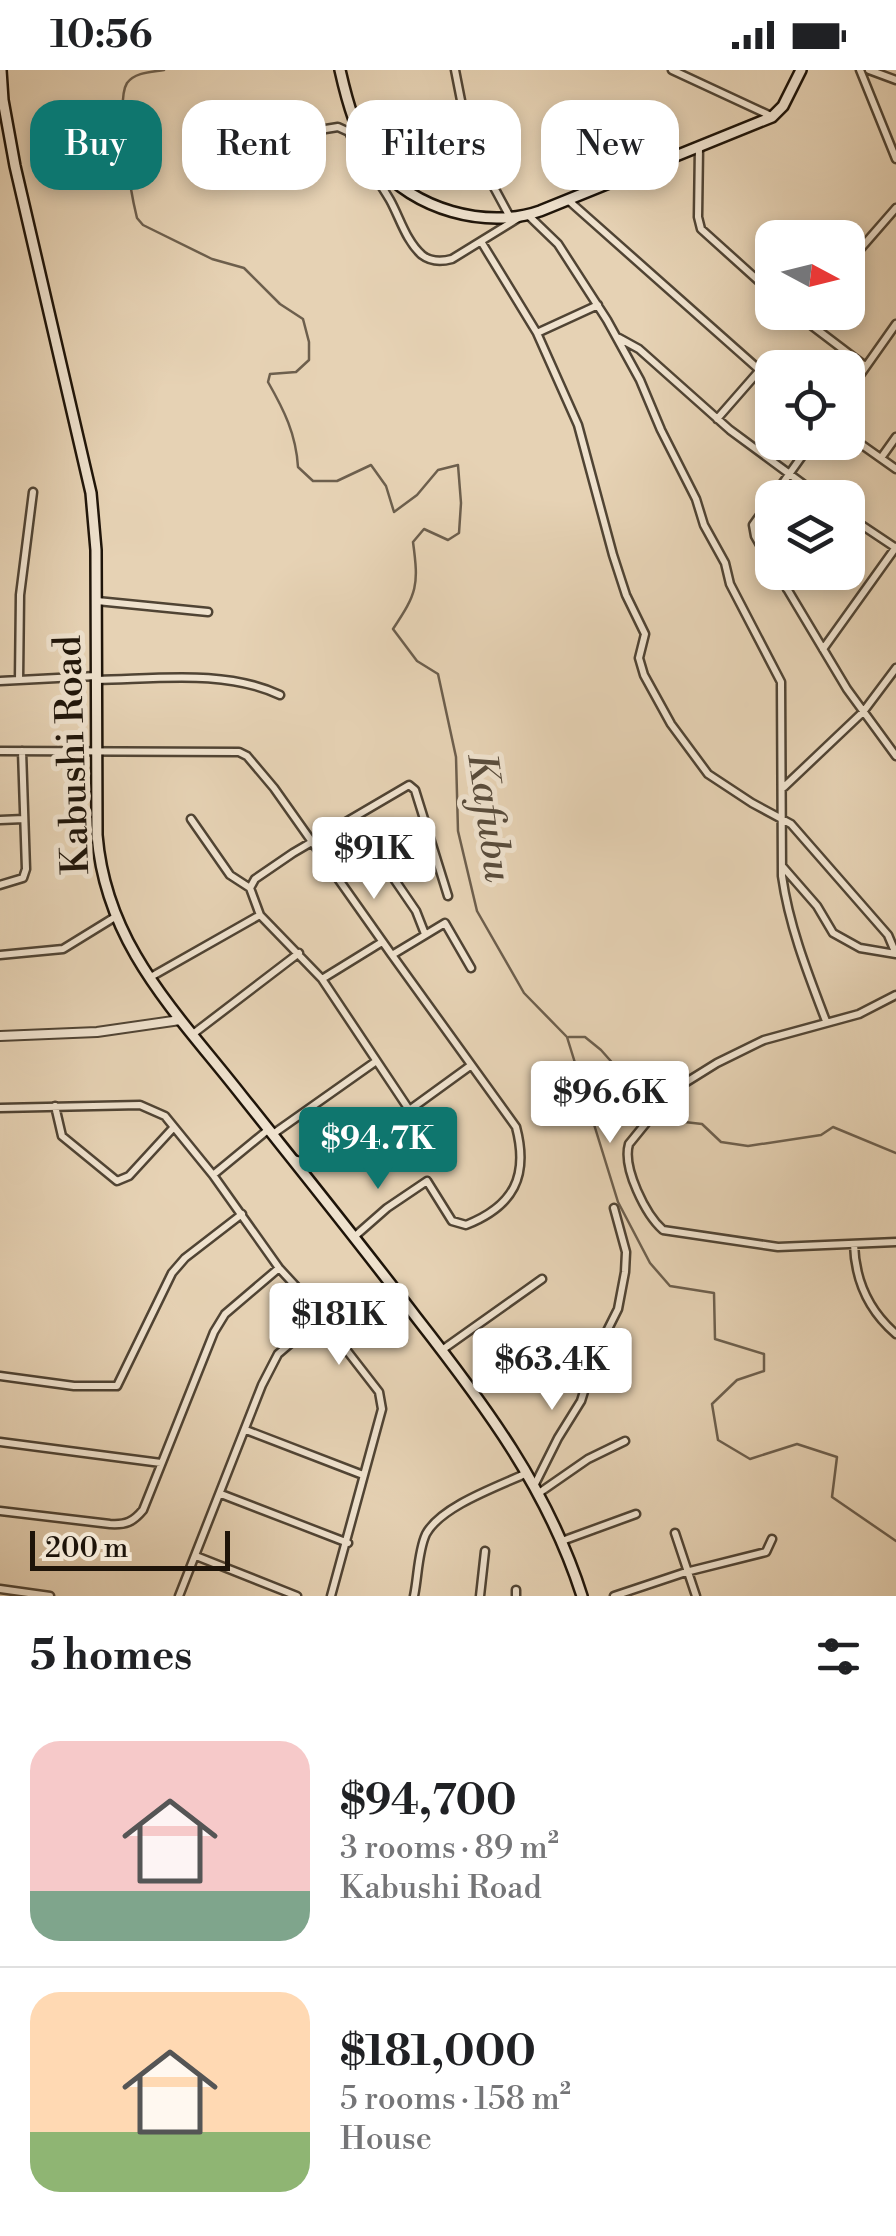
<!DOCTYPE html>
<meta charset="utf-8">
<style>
body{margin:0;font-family:"Libre Bodoni",serif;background:#f2f2f2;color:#202124;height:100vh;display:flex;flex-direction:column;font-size:38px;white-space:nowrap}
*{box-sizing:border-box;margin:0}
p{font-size:32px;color:#757577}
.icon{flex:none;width:55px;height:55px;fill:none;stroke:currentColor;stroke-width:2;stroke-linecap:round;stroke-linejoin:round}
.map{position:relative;height:1526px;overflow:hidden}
.details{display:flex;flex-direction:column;background:#fff;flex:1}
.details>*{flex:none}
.hud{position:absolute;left:30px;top:30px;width:838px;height:90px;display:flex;gap:20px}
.needle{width:65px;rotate:97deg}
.buttons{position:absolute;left:755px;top:150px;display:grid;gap:20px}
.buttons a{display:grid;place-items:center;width:110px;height:110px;border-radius:20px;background:#fff;box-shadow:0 5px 15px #0003;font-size:50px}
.scale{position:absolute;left:30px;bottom:25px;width:200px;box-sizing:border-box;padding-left:10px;border:5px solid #1e1409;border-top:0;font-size:28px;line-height:35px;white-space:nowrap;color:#1e1409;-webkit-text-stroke:8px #efe2ce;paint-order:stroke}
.price{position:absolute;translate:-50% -85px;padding:0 22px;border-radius:10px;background:#fff;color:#222;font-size:32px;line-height:65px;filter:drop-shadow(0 2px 5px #0008)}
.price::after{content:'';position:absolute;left:50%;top:60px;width:30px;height:22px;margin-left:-15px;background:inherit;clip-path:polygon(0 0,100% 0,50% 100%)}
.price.selected{background:#0f766e;color:#fff}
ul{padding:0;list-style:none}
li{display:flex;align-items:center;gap:30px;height:250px;padding:0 30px}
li+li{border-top:2px solid #e0e0e0}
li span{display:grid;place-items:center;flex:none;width:280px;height:200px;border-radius:30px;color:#555}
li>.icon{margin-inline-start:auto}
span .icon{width:120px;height:120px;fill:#fffc;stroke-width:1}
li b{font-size:42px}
h2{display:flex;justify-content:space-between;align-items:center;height:120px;padding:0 30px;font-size:42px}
.chip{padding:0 35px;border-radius:30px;background:#fff;box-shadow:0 5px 15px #0003;font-size:35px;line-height:90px}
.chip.selected{background:#0f766e;color:#fff}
.status{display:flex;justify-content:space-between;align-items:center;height:70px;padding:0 50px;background:#fff;direction:ltr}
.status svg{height:28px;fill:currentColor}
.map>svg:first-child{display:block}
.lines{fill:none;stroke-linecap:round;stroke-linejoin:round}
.stream{stroke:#6d5f4d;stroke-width:2.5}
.minor-casing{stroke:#504434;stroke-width:11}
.tertiary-casing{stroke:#504434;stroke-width:12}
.secondary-casing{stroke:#1e1409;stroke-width:14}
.minor{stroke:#efe2ce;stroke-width:6}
.tertiary{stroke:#efe2ce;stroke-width:8}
.secondary{stroke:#efe2ce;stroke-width:9}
.labels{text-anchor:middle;stroke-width:10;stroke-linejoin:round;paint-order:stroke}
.street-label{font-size:38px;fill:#1e1409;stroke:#efe2ce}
.water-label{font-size:40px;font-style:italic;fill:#594c3c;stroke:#efe2ce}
</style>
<div class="status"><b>10:56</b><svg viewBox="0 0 49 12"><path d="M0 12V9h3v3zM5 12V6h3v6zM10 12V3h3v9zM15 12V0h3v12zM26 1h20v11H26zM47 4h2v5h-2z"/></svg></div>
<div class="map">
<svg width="896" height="1526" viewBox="0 0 896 1526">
<rect width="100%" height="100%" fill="#e6d2b4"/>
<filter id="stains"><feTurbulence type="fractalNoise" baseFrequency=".002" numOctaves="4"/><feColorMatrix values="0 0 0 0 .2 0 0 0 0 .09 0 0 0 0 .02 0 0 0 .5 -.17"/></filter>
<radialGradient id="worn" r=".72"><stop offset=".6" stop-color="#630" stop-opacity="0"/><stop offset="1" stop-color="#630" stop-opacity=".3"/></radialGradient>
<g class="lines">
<path class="stream" d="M164,0C152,2 135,2 127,13C115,32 131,124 137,148L143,155L212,189L244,198L280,234L303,249L309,272V290L296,302L270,304L268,312C284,340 296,364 298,397L313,411H337L371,395L386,416L394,442L417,425L438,400L458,395L461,433L459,463L448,470L424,459L413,472C419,516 417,523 393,559L417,591L438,604L456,687L458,761L477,841L524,923L567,967L618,1132L650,1193L670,1216L714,1223L715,1269L764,1284V1301L737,1310L712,1334L718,1370L750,1389L797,1374L837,1387L832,1427L896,1471
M569,967H585L601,980L655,1041L667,1050L702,1054L721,1072L748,1076L821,1065L833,1057L896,1083"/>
<defs>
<path id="minor" d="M455,0L469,71L510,147
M672,0L771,46
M860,0L896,89
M869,0L896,10
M313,61L338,57L349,62C360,87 376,106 390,130C400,148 406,171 422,185C431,192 441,192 452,189L520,147
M699,77L698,147L701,159L772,223
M568,130L772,311
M528,145L558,174L607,250L640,310L661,360L696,429L704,455L725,493L730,514L781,612L782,806C789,856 808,904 826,951
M482,173L537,263L598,235
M848,193L896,138
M794,242L865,296
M537,263L578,355L613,485L626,525L645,564L639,588L644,605L671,654L708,704L752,733L791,754L888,865L896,884
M619,268L639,279L730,360L822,428
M848,322L896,254
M717,349L759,301
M848,365L896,399
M881,388L896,367
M848,446L896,478
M772,496L755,466L753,455L812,372
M777,502L847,619L896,686
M787,519L798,502
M97,531L208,542
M823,579L896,477
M19,610L20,525L33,422
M97,610C156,609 225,599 280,625
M0,611L96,606
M0,681L239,682L247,686L274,718L392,885L445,853L471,898
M784,717L863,642L896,598
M191,749L230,805L250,818
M353,749L416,841L425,864
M0,750L24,749
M783,797L817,836L833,863L860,878L896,884
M0,815L23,808L26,799L22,681
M0,885L63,879L115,847
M149,908L260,845
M322,909L382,872
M896,925L859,944L764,970L717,993L672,1021L629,1074C622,1098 646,1145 663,1160L778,1177L896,1172
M193,964L299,883
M55,1036L62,1066L117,1111L129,1106L174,1057
M0,1038L140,1035L165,1046L213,1105L279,1198L303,1224L379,1322L382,1339L331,1526
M410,1041L322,909L260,845L250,818L255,809L293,783L409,715L415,720L448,826
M273,1064L375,992
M293,1089L315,1095L330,1092L386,1057L470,996
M213,1105L269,1059
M354,1167L387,1138L427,1111L452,1151L466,1155C514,1136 529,1106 516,1057L392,885
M854,1174C855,1210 868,1240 896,1264
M442,1280L542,1209
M0,1306L74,1316H117L172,1203L185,1188L242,1144
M246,1360L363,1405
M0,1372L161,1393
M535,1414L558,1368L581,1331L596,1283L618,1239L625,1202L626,1182L614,1138
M539,1423L588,1389L625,1371
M221,1424L348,1473
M0,1441L110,1454C126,1455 133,1452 143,1440L214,1262L225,1244L279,1198
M675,1463L696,1526
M562,1471L636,1444
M196,1486L297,1526
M0,1519L50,1526
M179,1526L262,1315L278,1284L320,1248
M414,1526C418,1507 418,1481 426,1464C441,1436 499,1416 527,1403
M480,1526L485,1481
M516,1526V1520
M614,1526L686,1502L766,1482L772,1469"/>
<path id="tertiary" d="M0,966L97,962L180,950"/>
<path id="secondary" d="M1,0L3,30L15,96L91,423L96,480L97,765C106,876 177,943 242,1026C300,1099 359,1172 416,1247C484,1334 548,1419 582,1526
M340,0C347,31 357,68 377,94C413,139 486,160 540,141L772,47L783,36L801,0"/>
</defs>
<use href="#minor" class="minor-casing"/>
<use href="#tertiary" class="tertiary-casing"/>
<use href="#secondary" class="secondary-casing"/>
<use href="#minor" class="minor"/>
<use href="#tertiary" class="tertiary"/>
<use href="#secondary" class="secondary"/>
</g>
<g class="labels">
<g class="street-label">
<text transform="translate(71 685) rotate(-92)" y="13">Kabushi Road</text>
</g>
<g class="water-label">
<text transform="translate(491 747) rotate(82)" y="14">Kafubu</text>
</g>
</g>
<rect width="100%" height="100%" filter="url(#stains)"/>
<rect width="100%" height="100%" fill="url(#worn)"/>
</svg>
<div class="buttons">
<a><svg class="needle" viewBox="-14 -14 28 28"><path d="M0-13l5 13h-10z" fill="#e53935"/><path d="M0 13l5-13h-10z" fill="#757577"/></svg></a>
<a><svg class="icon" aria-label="locate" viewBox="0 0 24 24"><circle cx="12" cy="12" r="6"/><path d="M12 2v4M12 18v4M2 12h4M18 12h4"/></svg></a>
<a><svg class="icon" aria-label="layers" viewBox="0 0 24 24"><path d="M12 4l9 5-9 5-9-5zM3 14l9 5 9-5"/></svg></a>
</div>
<div class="scale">200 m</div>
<b class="price" style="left:374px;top:832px">$91K</b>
<b class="price" style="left:610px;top:1076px">$96.6K</b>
<b class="price selected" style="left:378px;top:1122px">$94.7K</b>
<b class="price" style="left:339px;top:1298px">$181K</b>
<b class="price" style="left:552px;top:1343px">$63.4K</b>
<div class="hud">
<a class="chip selected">Buy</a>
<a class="chip">Rent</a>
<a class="chip">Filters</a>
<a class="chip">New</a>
</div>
</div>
<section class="details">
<h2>5 homes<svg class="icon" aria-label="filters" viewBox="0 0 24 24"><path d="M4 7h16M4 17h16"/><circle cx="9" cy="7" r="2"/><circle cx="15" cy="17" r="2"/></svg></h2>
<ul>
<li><span style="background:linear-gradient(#f6c9c9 75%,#7fa58c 0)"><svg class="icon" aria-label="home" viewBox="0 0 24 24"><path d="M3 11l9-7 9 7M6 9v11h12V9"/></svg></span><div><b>$94,700</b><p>3 rooms · 89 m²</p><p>Kabushi Road</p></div></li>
<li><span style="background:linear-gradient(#ffd9b3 70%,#8fb573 0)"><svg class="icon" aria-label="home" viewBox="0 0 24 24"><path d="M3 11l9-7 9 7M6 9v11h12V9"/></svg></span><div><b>$181,000</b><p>5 rooms · 158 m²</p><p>House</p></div></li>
</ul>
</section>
